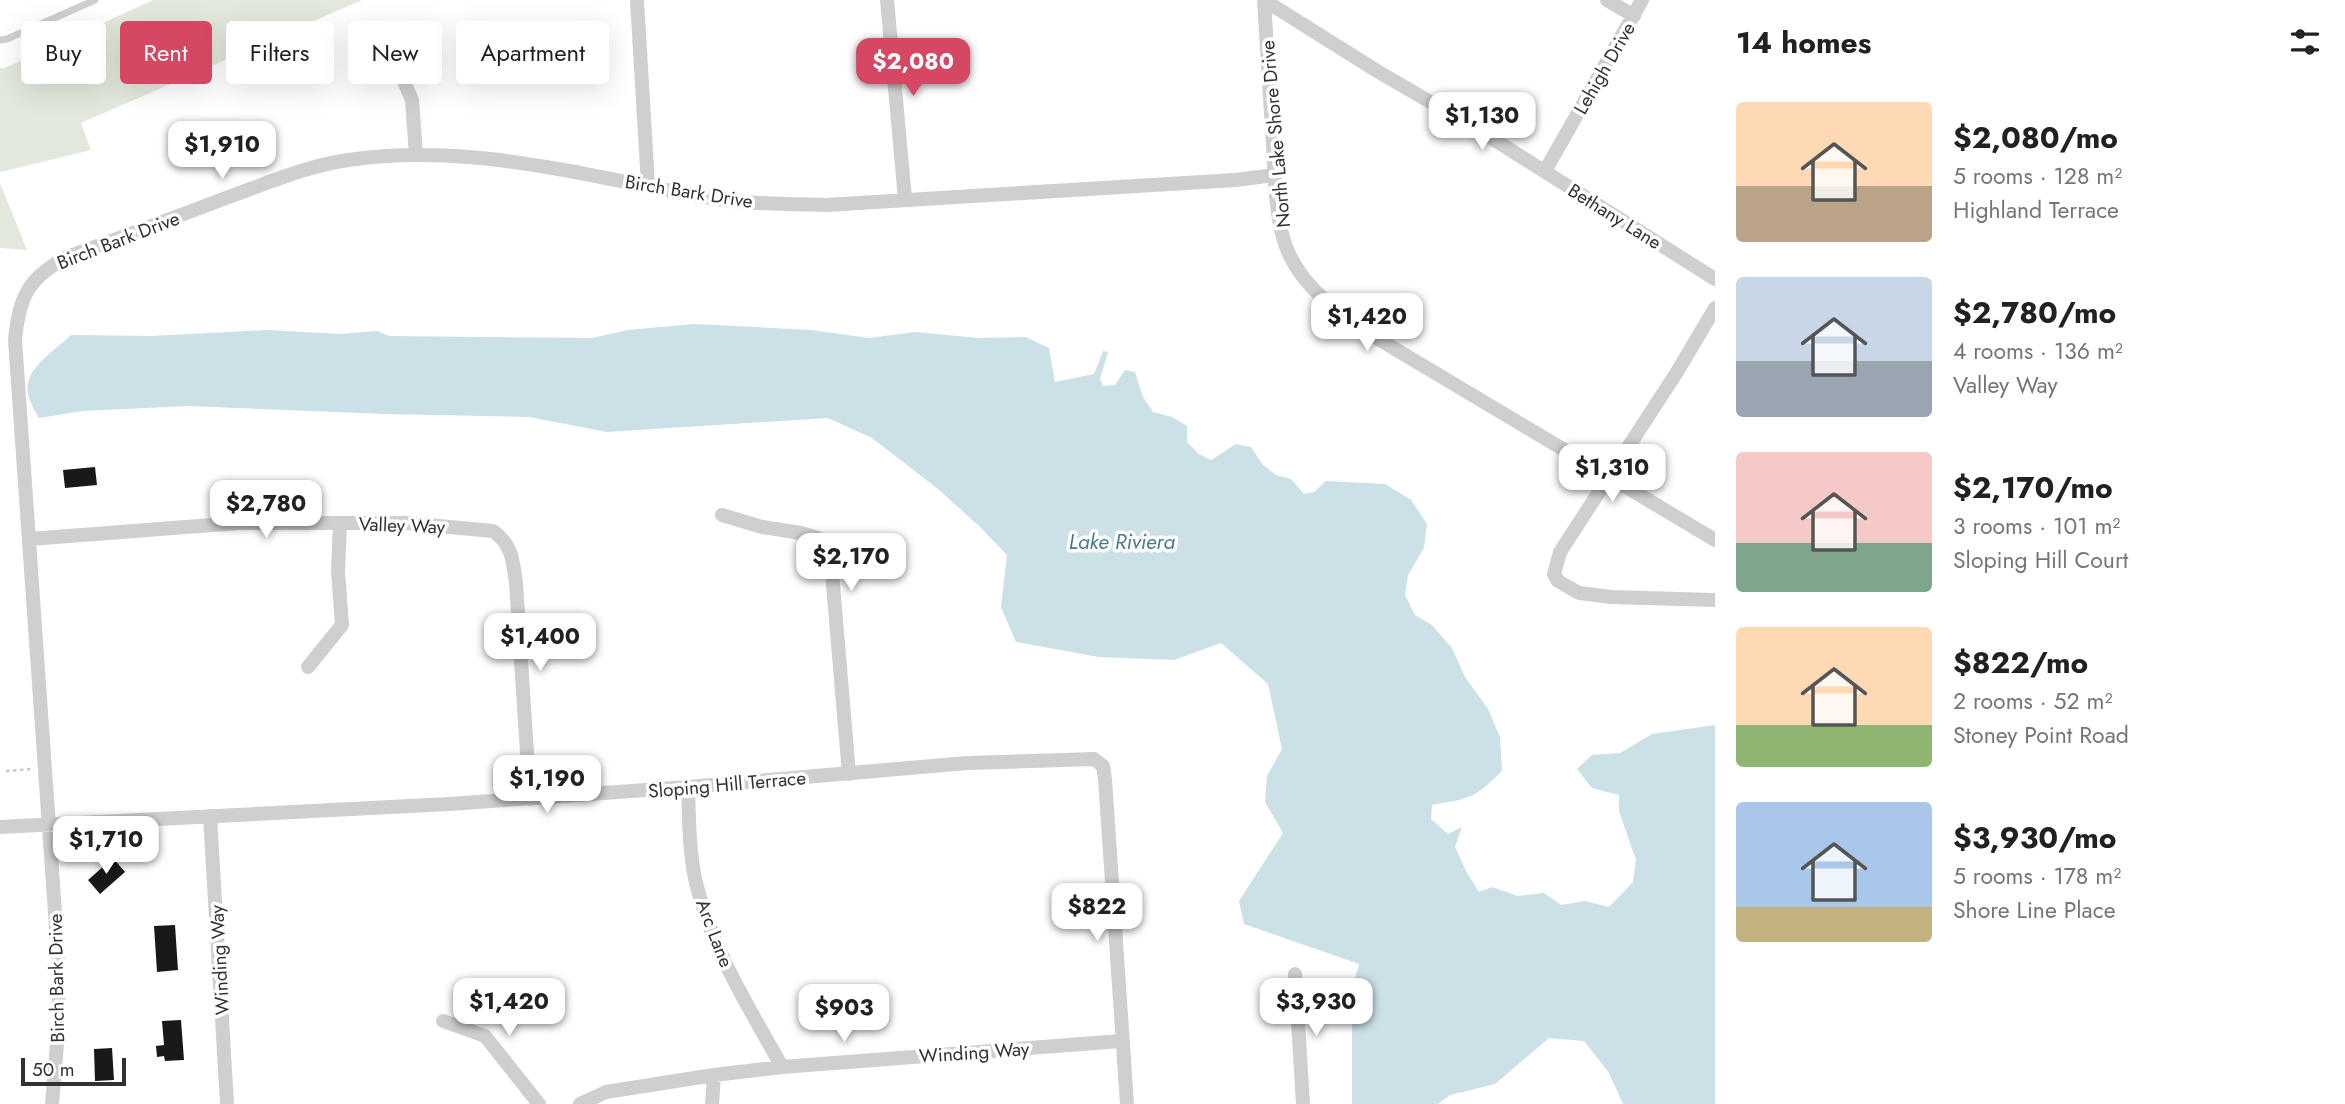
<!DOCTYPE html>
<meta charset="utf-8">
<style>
body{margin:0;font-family:Jost,sans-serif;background:#f2f2f2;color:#202124;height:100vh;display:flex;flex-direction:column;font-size:26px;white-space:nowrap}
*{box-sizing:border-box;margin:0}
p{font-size:23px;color:#757577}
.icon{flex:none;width:38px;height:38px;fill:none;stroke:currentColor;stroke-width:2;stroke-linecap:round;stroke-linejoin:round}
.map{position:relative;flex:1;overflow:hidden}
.sheet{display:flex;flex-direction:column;background:#fff;width:630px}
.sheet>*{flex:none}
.guide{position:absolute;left:21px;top:21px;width:665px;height:63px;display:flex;gap:14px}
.scale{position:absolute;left:21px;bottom:18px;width:105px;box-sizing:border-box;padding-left:7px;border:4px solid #323232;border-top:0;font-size:19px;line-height:24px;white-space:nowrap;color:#323232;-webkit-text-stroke:5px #fff;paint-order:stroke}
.price{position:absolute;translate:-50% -60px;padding:0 16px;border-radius:14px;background:#fff;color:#222;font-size:23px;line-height:46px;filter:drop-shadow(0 2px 4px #0008)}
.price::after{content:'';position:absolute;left:50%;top:42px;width:21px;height:16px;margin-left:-10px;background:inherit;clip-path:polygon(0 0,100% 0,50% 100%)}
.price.current{background:#d64763;color:#fff}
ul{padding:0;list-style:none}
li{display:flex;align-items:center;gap:21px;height:175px;padding:0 21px}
li span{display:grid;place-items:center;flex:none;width:196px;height:140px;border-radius:7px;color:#555}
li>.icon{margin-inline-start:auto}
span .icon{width:84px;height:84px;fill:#fffc;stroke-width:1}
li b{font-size:30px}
h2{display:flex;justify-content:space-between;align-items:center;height:84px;padding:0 21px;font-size:30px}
.pill{padding:0 24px;border-radius:7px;background:#fff;box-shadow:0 7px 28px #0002;font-size:24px;line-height:63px}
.pill.current{background:#d64763;color:#fff}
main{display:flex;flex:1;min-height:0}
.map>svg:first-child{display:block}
.green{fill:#e3e8dc}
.water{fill:#cbe0e7}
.building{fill:#191919}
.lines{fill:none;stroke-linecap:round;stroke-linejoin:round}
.path{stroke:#c9c9c9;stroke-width:2.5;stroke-dasharray:3.5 3.5;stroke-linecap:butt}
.lane{stroke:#cfcfcf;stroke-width:7}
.street{stroke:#cfcfcf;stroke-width:14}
.labels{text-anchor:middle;stroke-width:7;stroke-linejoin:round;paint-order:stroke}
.street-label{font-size:19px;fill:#323232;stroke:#fff}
.water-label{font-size:21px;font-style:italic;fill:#467b8e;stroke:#fff}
</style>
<main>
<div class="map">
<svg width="1715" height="1104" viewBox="0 0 1715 1104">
<rect width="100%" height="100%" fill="#fff"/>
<path class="green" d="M153,0H362L81,123L91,150L0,172V68H5Z
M0,183L27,250L0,248Z"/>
<path class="water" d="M694,324L811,330L869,338L915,332L979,338L1026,337L1049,348L1055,382L1094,374L1103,351L1108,352L1100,379L1103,386L1115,385L1125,370L1135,372L1143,397L1153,412L1172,417L1187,426V442L1199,454L1211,460L1236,444L1251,447L1263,465L1276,475L1291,479L1304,494L1314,492L1326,481L1385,484L1411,500L1427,524L1424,548L1408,575L1405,595L1415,615L1432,625L1452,648L1465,677L1488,709L1500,737L1502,771C1473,799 1471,798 1432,805L1431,819L1448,834L1462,827L1455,847L1467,873L1479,892L1492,887L1518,896L1544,893L1561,905L1585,901L1609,907L1633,882L1636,860L1619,811V795L1592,788L1577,769L1592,755L1620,753L1652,734L1715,725V1104H1623L1609,1073L1584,1041L1549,1038L1495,1084L1450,1095L1438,1104H1352V989L1359,964L1244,924L1239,901L1283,833L1265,802L1267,776L1282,749L1268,684L1221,643L1174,660L1099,657L1016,642L1001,607L1007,555L979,526L938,489L872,438L828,418L607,432L529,417L386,414L188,406L82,411L39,418C36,412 31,405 29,398C20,370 54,352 71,335L151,336L268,330L341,334L377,331L389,336L592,338L628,330Z"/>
<path class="building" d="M95,467L97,485L65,488L63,470Z
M113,858L125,872L100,894L88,880Z
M175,925L178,970L157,972L154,926Z
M181,1020L184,1060L165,1061L164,1056L157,1057L156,1046L164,1045L162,1021Z
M112,1048L114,1080L95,1081L94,1049Z"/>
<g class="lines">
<path class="path" d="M6,771L31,769"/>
<path class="lane" d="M0,40L7,39L95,0"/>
<path class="street" d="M637,0L648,185
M887,0L905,199
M1264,0C1267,48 1270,97 1273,145C1275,178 1275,226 1290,256C1307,291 1340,313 1370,334L1715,540
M1264,0L1377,71L1482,132L1715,279
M1607,0L1634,16
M402,77L412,100L416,155
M1545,171L1642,0
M1715,308L1677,372L1560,552L1554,574L1558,581L1579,593L1611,597L1715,600
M722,515L762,527L801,533L818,538L831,561L849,774
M30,539L238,523H406L493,531C512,544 513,561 516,583L530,799
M308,667L342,625L338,571L340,523
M688,787C689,819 689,852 696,883C712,950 749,1007 782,1067
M210,816L227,1104
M0,827L449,804L688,787L967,763L1094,759L1103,766L1105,779L1127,1104
M1295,974L1303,1104
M443,1021L485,1036L539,1104
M52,1104L59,1020L58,956L15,340C19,297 28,278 67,257C120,238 173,218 226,198C265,184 306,166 348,160C474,142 587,177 710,198C748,204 787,204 826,205L1235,180L1275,175
M580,1104L606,1092L714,1075L782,1067L1121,1041
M712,1104L714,1075"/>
</g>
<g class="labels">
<g class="street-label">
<text transform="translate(1604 68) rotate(-60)" y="7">Lehigh Drive</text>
<text transform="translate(1275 134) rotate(-95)" y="7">North Lake Shore Drive</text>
<text transform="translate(689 191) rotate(9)" y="7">Birch Bark Drive</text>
<text transform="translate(1615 216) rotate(32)" y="7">Bethany Lane</text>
<text transform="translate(118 240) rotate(-21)" y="7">Birch Bark Drive</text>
<text transform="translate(402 525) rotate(2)" y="7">Valley Way</text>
<text transform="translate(727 784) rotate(-5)" y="7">Sloping Hill Terrace</text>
<text transform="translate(715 933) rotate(69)" y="7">Arc Lane</text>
<text transform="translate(219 960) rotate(-93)" y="7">Winding Way</text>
<text transform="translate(56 978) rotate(-91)" y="7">Birch Bark Drive</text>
<text transform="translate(974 1052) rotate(-4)" y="7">Winding Way</text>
</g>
<g class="water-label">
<text x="1122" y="549">Lake Riviera</text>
</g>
</g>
</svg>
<div class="scale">50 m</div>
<b class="price current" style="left:913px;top:98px">$2,080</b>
<b class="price" style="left:1482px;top:152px">$1,130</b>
<b class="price" style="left:222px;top:181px">$1,910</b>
<b class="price" style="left:1367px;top:353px">$1,420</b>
<b class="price" style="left:1612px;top:504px">$1,310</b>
<b class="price" style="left:266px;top:540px">$2,780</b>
<b class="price" style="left:851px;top:593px">$2,170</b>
<b class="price" style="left:540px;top:673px">$1,400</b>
<b class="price" style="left:547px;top:815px">$1,190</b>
<b class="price" style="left:106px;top:876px">$1,710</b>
<b class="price" style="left:1097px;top:943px">$822</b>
<b class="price" style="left:509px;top:1038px">$1,420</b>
<b class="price" style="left:1316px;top:1038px">$3,930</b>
<b class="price" style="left:844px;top:1044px">$903</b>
<div class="guide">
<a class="pill">Buy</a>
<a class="pill current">Rent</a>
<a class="pill">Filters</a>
<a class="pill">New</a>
<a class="pill">Apartment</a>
</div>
</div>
<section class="sheet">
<h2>14 homes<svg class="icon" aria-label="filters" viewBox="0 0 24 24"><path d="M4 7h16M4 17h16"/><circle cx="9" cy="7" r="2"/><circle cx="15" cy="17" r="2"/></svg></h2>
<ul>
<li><span style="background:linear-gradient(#ffd9b3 60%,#b9a48a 0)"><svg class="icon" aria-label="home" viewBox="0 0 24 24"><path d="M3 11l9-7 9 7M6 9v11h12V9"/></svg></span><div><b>$2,080/mo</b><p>5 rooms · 128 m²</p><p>Highland Terrace</p></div></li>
<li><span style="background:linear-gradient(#c9d6e8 60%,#9aa5b1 0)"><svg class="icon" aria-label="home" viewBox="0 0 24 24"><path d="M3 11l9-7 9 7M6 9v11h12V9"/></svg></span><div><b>$2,780/mo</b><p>4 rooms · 136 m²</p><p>Valley Way</p></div></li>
<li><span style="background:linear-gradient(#f6c9c9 65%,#7fa58c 0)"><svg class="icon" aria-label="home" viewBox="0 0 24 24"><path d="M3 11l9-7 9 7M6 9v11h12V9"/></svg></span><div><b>$2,170/mo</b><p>3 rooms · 101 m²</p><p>Sloping Hill Court</p></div></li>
<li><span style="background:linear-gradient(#ffd9b3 70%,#8fb573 0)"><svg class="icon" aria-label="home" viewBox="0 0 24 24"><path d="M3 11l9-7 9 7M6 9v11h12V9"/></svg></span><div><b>$822/mo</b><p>2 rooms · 52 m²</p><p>Stoney Point Road</p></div></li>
<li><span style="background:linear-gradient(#a9c7e8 75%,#c2b280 0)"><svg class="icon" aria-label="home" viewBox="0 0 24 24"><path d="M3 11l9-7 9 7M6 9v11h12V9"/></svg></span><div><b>$3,930/mo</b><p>5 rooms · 178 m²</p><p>Shore Line Place</p></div></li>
</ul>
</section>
</main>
